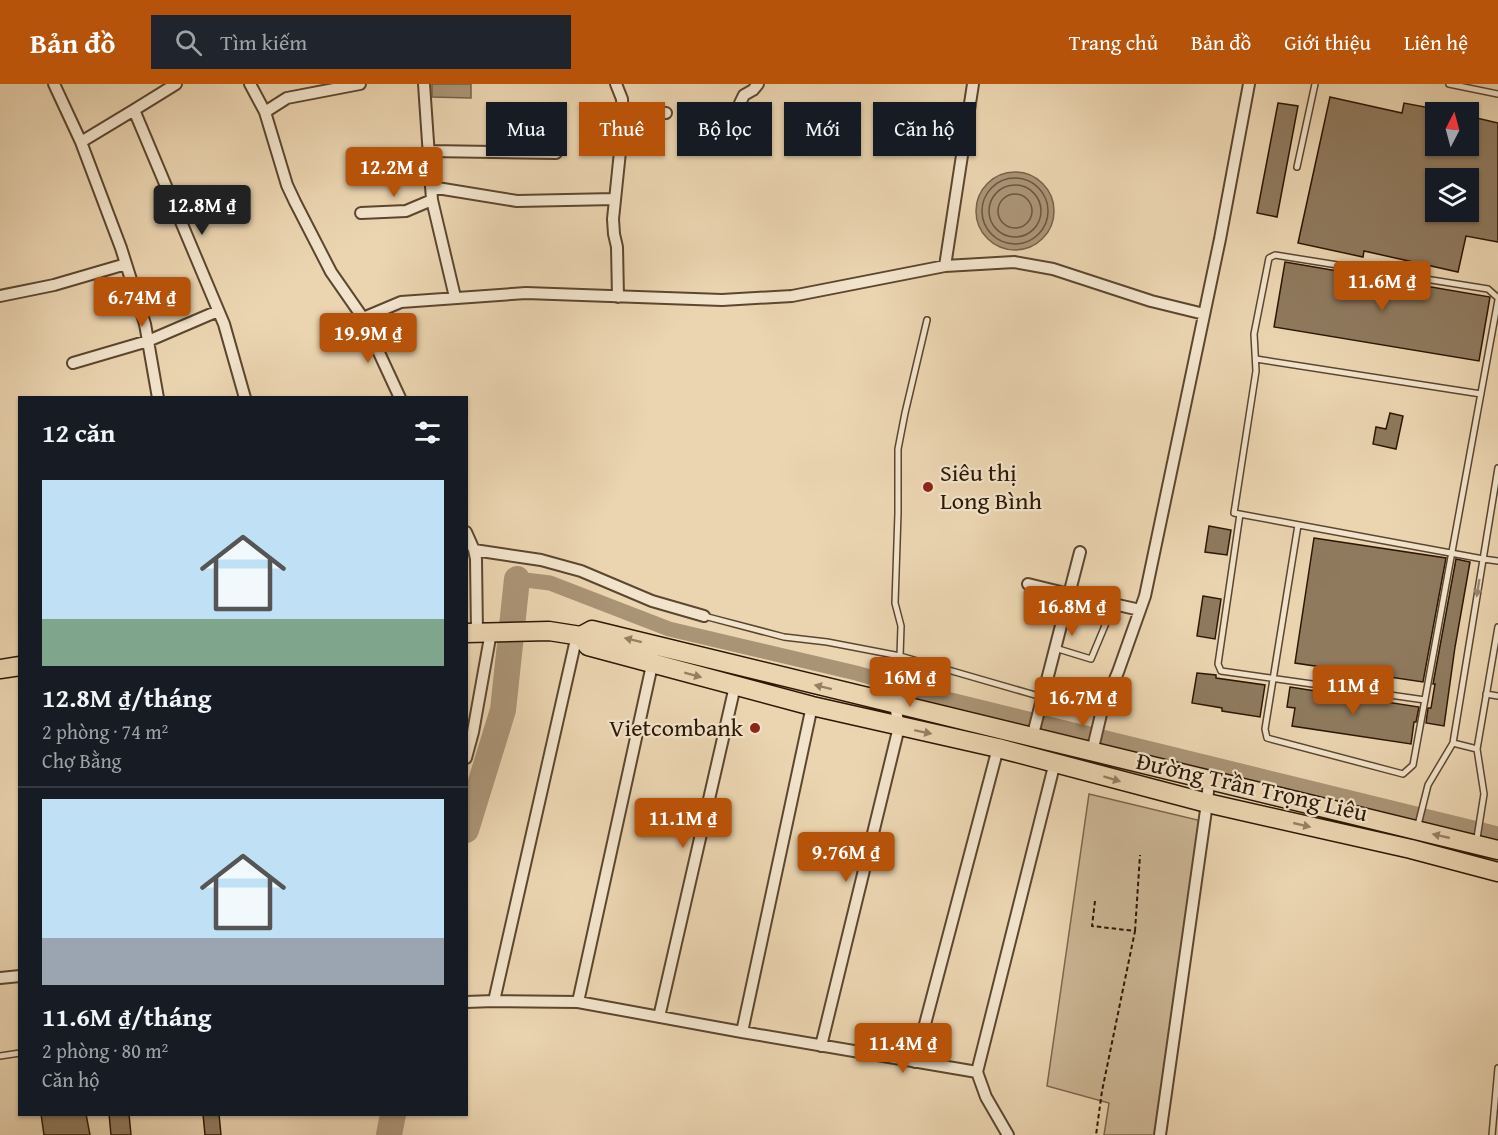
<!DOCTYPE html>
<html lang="vi">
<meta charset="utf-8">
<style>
body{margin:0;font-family:"Gentium Book Plus",serif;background:#20242c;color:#f1f3f6;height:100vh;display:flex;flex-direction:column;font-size:22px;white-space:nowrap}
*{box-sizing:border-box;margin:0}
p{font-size:20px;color:#9ea1a6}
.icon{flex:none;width:33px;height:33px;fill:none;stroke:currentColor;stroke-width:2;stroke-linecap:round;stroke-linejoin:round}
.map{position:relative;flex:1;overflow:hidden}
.sheet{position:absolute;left:18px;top:312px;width:450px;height:720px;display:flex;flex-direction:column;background:#171b24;border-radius:0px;box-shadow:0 2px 4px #0004}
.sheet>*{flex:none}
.top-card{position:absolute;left:486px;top:18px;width:570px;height:54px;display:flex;gap:12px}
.needle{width:39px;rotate:6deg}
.buttons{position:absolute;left:1425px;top:18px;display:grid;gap:12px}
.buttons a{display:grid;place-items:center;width:54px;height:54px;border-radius:0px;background:#171b24;box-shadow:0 2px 4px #0004;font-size:30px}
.price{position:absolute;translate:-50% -51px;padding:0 14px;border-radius:6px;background:#b45309;color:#fff;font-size:20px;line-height:39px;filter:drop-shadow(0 2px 3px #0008)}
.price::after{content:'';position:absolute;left:50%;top:36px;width:18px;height:14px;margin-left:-9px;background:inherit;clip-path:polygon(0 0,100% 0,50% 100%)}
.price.on{background:#222;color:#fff}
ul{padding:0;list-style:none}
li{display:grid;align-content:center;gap:12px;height:318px;padding:0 24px}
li+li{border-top:2px solid #363941}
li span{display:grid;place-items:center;height:186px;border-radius:0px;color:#555}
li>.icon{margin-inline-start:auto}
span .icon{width:108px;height:108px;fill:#fffc;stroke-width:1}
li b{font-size:26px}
h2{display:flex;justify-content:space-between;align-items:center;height:72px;padding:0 24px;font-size:26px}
.chip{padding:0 21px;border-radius:0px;background:#171b24;box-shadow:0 2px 4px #0004;font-size:21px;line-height:54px}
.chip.on{background:#b45309;color:#fff}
header{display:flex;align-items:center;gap:36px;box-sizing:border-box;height:84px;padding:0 30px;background:#b45309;color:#fff}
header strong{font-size:28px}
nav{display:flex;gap:33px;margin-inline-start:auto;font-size:21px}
.search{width:420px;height:54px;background:#20242c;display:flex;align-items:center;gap:15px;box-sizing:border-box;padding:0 21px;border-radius:0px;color:#9ea1a6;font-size:22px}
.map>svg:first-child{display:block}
.green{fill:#cbb594;stroke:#7c664c;stroke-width:1.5}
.water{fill:#aa9476;stroke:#786248;stroke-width:1.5}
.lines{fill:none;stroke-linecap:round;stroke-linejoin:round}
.shore{stroke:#6b563d;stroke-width:1.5}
.canal{stroke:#aa9476;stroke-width:15}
.river{stroke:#aa9476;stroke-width:26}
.building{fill:#8f7a5e;stroke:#2c1704;stroke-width:1.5;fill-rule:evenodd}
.lane-casing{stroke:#5c462f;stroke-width:8}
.street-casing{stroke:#5c462f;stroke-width:14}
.primary-casing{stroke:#2c1704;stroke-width:21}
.path{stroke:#2c1704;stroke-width:2;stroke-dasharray:4.5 3;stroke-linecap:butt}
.lane{stroke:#f2e4cc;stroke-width:5}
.street{stroke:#f2e4cc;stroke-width:10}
.primary{stroke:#ebd5b1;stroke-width:18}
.oneway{fill:#998872}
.oneway2{fill:#958063}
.poi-dot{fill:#8f2418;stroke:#f2e4cc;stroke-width:2}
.labels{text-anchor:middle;stroke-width:4.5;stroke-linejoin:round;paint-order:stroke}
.poi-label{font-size:24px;fill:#2c1704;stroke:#f2e4cc;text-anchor:start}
.street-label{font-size:24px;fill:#2c1704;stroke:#f2e4cc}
</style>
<header>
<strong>Bản đồ</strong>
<div class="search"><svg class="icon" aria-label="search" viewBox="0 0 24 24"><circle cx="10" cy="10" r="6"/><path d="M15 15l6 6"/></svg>Tìm kiếm</div>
<nav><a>Trang chủ</a><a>Bản đồ</a><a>Giới thiệu</a><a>Liên hệ</a></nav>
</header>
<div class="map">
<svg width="1498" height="1051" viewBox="0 0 1498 1051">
<rect width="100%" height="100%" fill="#ebd5b1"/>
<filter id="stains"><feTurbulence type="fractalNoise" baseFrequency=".00333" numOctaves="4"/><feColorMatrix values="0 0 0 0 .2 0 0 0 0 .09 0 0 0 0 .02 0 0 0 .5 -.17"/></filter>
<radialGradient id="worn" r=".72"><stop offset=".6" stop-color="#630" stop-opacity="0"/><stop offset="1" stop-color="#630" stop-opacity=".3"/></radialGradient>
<path class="green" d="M1089,710L1210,739L1158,1051H1104L1109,1019L1047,1002Z"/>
<path class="water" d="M432,0H471V14L432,13Z
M976 127a39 39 0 1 1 78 0a39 39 0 1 1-78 0Z"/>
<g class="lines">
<path class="shore" d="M982 127a33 33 0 1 1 66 0a33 33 0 1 1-66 0Z
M989 127a26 26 0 1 1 52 0a26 26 0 1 1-52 0Z
M998 127a17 17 0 1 1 34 0a17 17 0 1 1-34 0Z"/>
<path class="canal" d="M517,495L550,499L669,545L856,589L943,614L1498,750"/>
<path class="river" d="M466,746L503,626L517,495
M389,1051L393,1030"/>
</g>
<path class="building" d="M1330,13L1402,29L1404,19L1436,25V62H1468V32L1498,39V158L1466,152L1458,188L1364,167L1363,173L1298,159ZM1436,94H1468V128H1436Z
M1278,19L1298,22L1277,133L1257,129Z
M1285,178L1490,213L1479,277L1274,243Z
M1390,329L1403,332L1396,365L1373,360L1376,343L1386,345Z
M1209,442L1231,446L1227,471L1205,468Z
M1314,454L1446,474L1423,598L1295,579Z
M1456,475L1470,478L1455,563L1444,642L1426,639L1428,624H1431L1435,600H1433Z
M1203,512L1221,515L1215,555L1197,552Z
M1197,589L1216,591V594L1265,601L1260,633L1222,627V624L1192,619Z
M1290,603L1419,623L1416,638H1414L1411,660L1292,642L1295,624L1287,623Z
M41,1030H86L90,1051H44Z
M109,1030H129L131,1051H111Z
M203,1030H219L221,1051H205Z"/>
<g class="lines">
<defs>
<path id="lane" d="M1449,0L1498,10
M1297,83L1315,0
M1498,214L1488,205L1275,171L1269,174L1254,250L1256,287L1234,429L1483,475L1498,477
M1256,275L1481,310
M1240,430L1218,580L1221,587L1425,616
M1298,441L1265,645L1267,654L1403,690L1413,681L1498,216
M704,532L784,553L827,558L900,572L1042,613L1102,626
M1055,564L1091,575L1114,520
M893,610L900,572L901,542L895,519L898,429V365L905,329L927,236
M1486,610L1498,612
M1453,659L1477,665
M1418,741L1428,701L1453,659L1498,384
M1477,754L1484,710L1477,665L1498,543
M0,972L20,969
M1492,1051L1498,984"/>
<path id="street" d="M54,0L81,58L121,164L145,240L158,314
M176,0L134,26L224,240L245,314
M250,0L265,28L287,101L295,118L331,188L363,234L401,218L526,209L722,216L792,212L945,182L1014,178L1053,185L1151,217L1204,230
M424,0L432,116L455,213
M616,0L622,15L623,39L613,135L614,150L617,163L618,213
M622,25L666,29
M265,28L287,14L360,0
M730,40L744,11L753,6L758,0
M81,58L134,26
M429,67L556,69
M431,103L517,117L615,115
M361,129L406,127L432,116
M945,182L973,0
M0,212L54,201L126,180
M363,234L400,314
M73,279L148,257L218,227
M466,448L474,466L476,475L477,549
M474,466L541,476L581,487L652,517L704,532
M1028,500L1069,510L1140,526
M1032,654L1080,468
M1092,668L1102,626L1118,588L1145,512L1220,155L1249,0
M466,674L473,648L491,548
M0,894L20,892
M494,917L578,918L742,948L977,988L1055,678
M466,918L494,917L577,551
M578,918L652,581
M659,933L735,602
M742,948L812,622
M821,962L899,643L893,610
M915,978L998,664
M977,988L986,1013L1008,1051
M1160,1051L1207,719L1209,696"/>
<path id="primary" d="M466,549L549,547L581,552L592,546L1498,766
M581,552L588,562L812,622L998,664L1207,719L1411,765L1498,788
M0,585L20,582"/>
</defs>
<use href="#lane" class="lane-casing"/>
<use href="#street" class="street-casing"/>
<use href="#primary" class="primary-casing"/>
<path class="path" d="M1095,817L1092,842L1135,847L1102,1007L1096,1051
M1135,847L1140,771"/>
<use href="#lane" class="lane"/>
<use href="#street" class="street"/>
<use href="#primary" class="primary"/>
</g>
<defs><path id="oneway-solid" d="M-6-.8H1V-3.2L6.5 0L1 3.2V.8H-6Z" transform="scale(1.5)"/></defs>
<use class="oneway" href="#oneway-solid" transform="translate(1478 504) rotate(99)"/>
<g class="oneway2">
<use href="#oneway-solid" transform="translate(633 556) rotate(-166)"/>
<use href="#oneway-solid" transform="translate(693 591) rotate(15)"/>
<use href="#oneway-solid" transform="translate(823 603) rotate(-166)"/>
<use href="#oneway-solid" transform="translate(923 648) rotate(12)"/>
<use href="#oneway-solid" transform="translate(1112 695) rotate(17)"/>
<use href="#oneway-solid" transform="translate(1302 741) rotate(13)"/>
<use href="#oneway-solid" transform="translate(1441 752) rotate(-167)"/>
</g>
<g class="poi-dot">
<circle cx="928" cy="403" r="6"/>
<circle cx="755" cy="644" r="6"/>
</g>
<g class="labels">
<g class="poi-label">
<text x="940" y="397">Siêu thị<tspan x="940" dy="28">Long Bình</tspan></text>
<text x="743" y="652" text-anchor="end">Vietcombank</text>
</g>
<g class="street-label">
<text transform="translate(1252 703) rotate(13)" y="8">Đường Trần Trọng Liêu</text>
</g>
</g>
<rect width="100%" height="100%" filter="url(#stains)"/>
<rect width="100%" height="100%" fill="url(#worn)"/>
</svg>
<div class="buttons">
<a><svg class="needle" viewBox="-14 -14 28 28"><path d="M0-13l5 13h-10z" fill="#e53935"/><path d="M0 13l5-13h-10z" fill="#9ea1a6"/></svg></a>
<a><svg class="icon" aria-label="layers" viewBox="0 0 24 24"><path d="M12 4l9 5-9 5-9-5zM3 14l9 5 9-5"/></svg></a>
</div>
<b class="price" style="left:394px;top:114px">12.2M ₫</b>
<b class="price on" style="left:202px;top:152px">12.8M ₫</b>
<b class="price" style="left:1382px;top:228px">11.6M ₫</b>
<b class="price" style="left:142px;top:244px">6.74M ₫</b>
<b class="price" style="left:368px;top:280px">19.9M ₫</b>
<b class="price" style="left:1072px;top:553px">16.8M ₫</b>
<b class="price" style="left:910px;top:624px">16M ₫</b>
<b class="price" style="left:1353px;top:632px">11M ₫</b>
<b class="price" style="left:1083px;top:644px">16.7M ₫</b>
<b class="price" style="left:683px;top:765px">11.1M ₫</b>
<b class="price" style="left:846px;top:799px">9.76M ₫</b>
<b class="price" style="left:903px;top:990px">11.4M ₫</b>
<div class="top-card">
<a class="chip">Mua</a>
<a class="chip on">Thuê</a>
<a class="chip">Bộ lọc</a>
<a class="chip">Mới</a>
<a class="chip">Căn hộ</a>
</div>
<section class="sheet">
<h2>12 căn<svg class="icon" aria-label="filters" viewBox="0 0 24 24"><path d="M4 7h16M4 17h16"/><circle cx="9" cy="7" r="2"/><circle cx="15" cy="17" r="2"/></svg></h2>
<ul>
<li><span style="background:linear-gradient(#bfe0f5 75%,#7fa58c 0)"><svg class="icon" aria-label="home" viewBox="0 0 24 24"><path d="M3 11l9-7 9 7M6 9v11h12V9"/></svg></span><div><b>12.8M ₫/tháng</b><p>2 phòng · 74 m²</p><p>Chợ Bằng</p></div></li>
<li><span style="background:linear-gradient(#bfe0f5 75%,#9aa5b1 0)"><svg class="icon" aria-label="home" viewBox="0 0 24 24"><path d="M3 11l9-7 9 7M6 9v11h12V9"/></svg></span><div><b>11.6M ₫/tháng</b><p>2 phòng · 80 m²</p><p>Căn hộ</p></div></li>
</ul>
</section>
</div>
